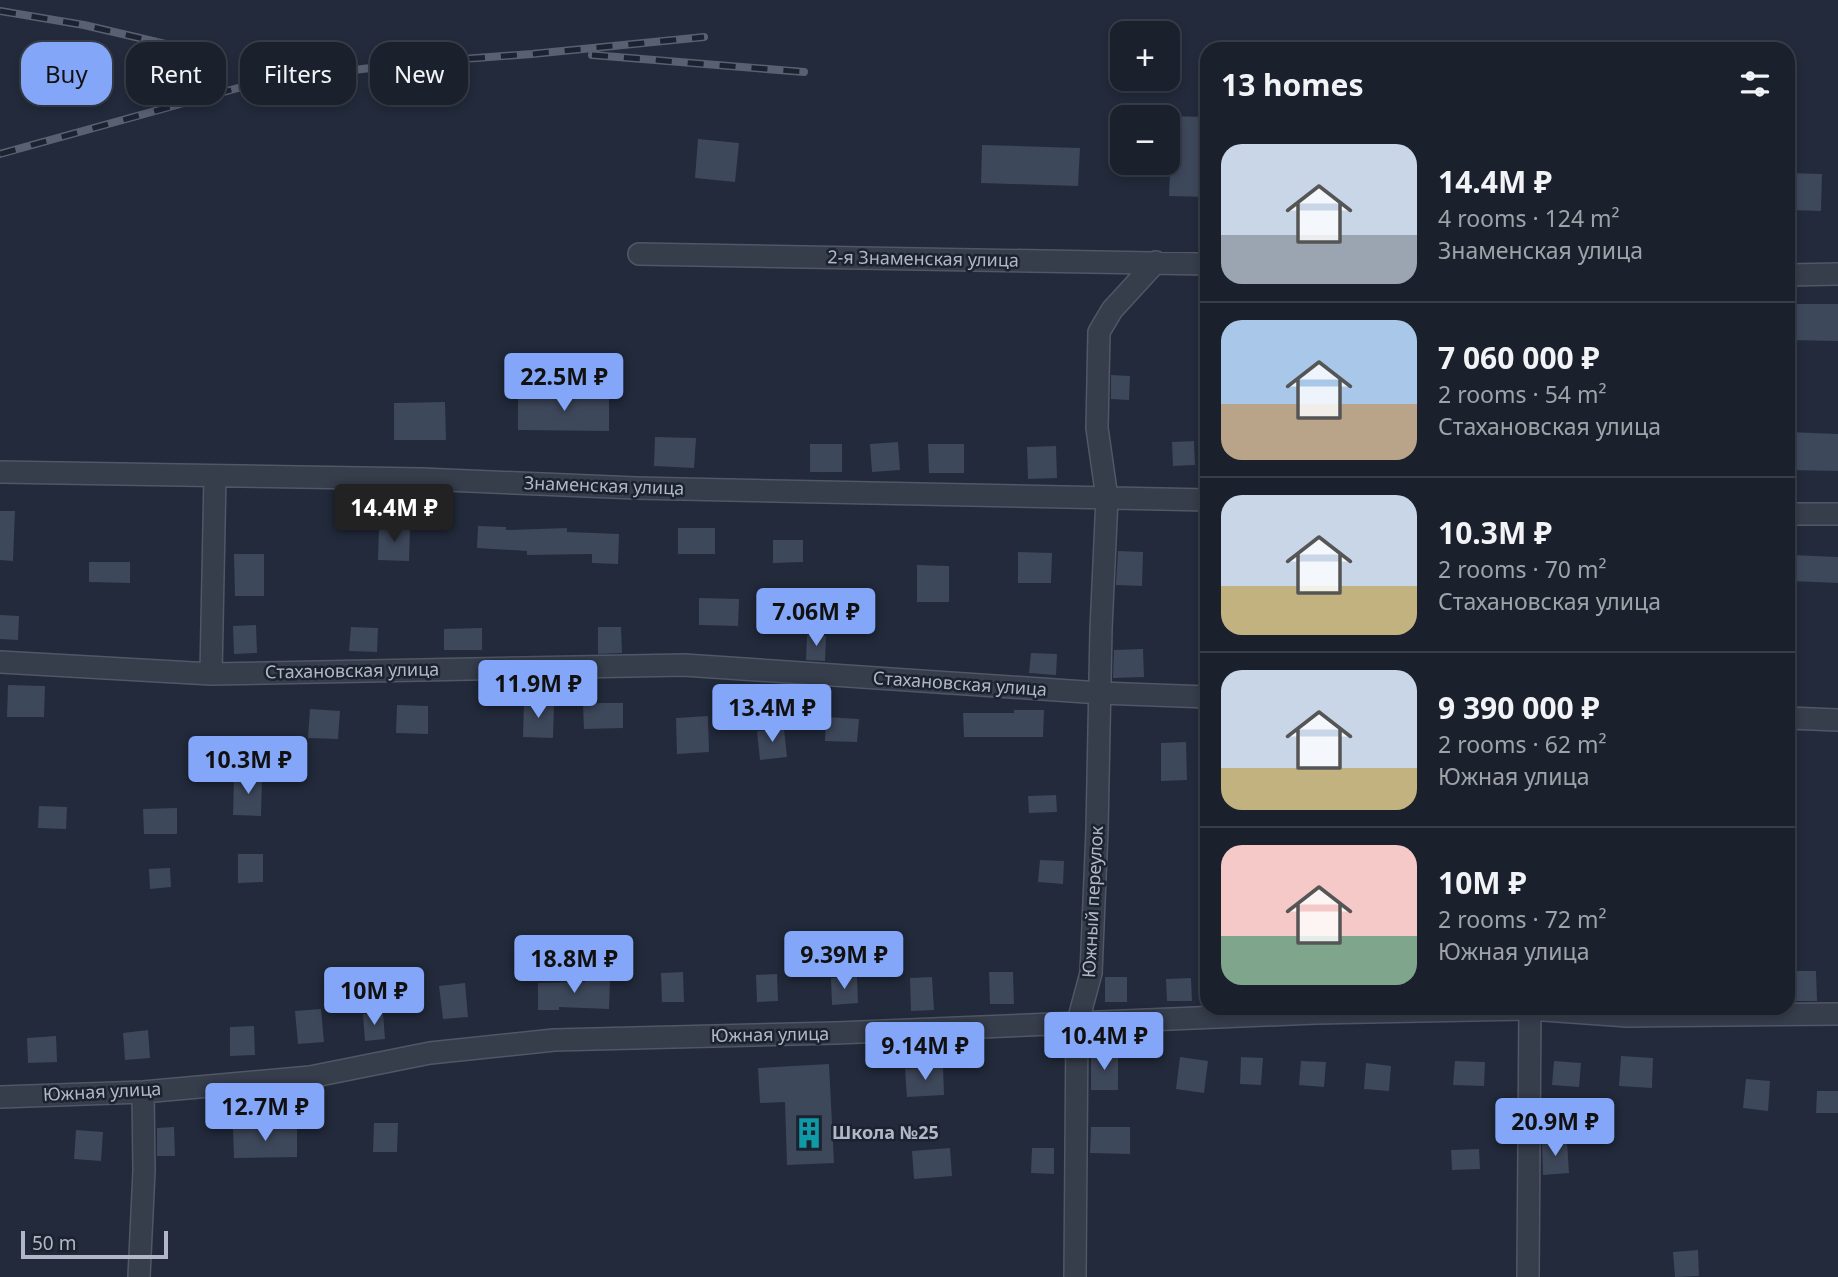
<!DOCTYPE html>
<meta charset="utf-8">
<style>
body{margin:0;font-family:"Noto Sans",sans-serif;background:#232834;color:#f1f3f6;height:100vh;display:flex;flex-direction:column;font-size:26px;white-space:nowrap}
*{box-sizing:border-box;margin:0}
p{font-size:23px;color:#9fa3a9}
.icon{flex:none;width:38px;height:38px;fill:none;stroke:currentColor;stroke-width:2;stroke-linecap:round;stroke-linejoin:round}
.map{position:relative;flex:1;overflow:hidden}
.panel{position:absolute;left:1200px;top:42px;width:595px;height:973px;display:flex;flex-direction:column;background:#1a202c;border-radius:21px;box-shadow:0 4px 10px #0003,0 0 0 2px #383e48}
.panel>*{flex:none}
.top-card{position:absolute;left:21px;top:42px;width:665px;height:63px;display:flex;gap:14px}
.controls{position:absolute;left:1110px;top:21px;display:grid;gap:14px}
.controls a{display:grid;place-items:center;width:70px;height:70px;border-radius:14px;background:#1a202c;box-shadow:0 4px 10px #0003,0 0 0 2px #383e48;font-size:35px}
.scale{position:absolute;left:21px;bottom:18px;width:147px;box-sizing:border-box;padding-left:7px;border:4px solid #b1b7c7;border-top:0;font-size:19px;line-height:24px;white-space:nowrap;color:#b1b7c7;-webkit-text-stroke:5px #1b2230;paint-order:stroke}
.price{position:absolute;translate:-50% -60px;padding:0 16px;border-radius:7px;background:#84a6f8;color:#111;font-size:23px;line-height:46px;filter:drop-shadow(0 2px 4px #0008)}
.price::after{content:'';position:absolute;left:50%;top:42px;width:21px;height:16px;margin-left:-10px;background:inherit;clip-path:polygon(0 0,100% 0,50% 100%)}
.price.active{background:#222;color:#fff}
ul{padding:0;list-style:none}
li{display:flex;align-items:center;gap:21px;height:175px;padding:0 21px}
li+li{border-top:2px solid #383e48}
li span{display:grid;place-items:center;flex:none;width:196px;height:140px;border-radius:21px;color:#555}
li>.icon{margin-inline-start:auto}
span .icon{width:84px;height:84px;fill:#fffc;stroke-width:1}
li b{font-size:30px}
h2{display:flex;justify-content:space-between;align-items:center;height:84px;padding:0 21px;font-size:30px}
.pill{padding:0 24px;border-radius:21px;background:#1a202c;box-shadow:0 4px 10px #0003,0 0 0 2px #383e48;font-size:24px;line-height:63px}
.pill.active{background:#84a6f8;color:#111}
.map>svg:first-child{display:block}
.building{fill:#3e485b}
.lines{fill:none;stroke-linecap:round;stroke-linejoin:round}
.minor-casing{stroke:#515766;stroke-width:24}
.minor{stroke:#363d4b;stroke-width:21}
.rail-casing{stroke:#586072;stroke-width:8}
.rail{stroke:#1b2230;stroke-width:5;stroke-dasharray:16;stroke-linecap:butt}
.labels{text-anchor:middle;stroke-width:5;stroke-linejoin:round;paint-order:stroke}
.street-label{font-size:18px;fill:#b1b7c7;stroke:#1b2230}
.poi-label{font-size:18px;font-weight:bold;fill:#b1b7c7;stroke:#1b2230;text-anchor:start}
</style>
<div class="map">
<svg width="1838" height="1277" viewBox="0 0 1838 1277">
<rect width="100%" height="100%" fill="#222a3b"/>
<path class="building" d="M1167,116L1208,117V197L1169,196L1171,148H1167Z
M698,139L739,143L735,182L695,178Z
M982,145L1080,148L1078,186L981,183Z
M1788,173L1822,174L1821,211L1788,210Z
M1788,304H1838V341L1788,340Z
M1111,375L1130,376L1129,400L1111,399Z
M518,395L609,396V431L518,430Z
M445,402L446,440H394V403Z
M1788,432L1838,434V471L1788,470Z
M655,437L696,438L694,468L654,466Z
M1194,441L1195,465L1173,466L1172,442Z
M898,442L900,470L872,472L870,444Z
M810,444H842V472H810Z
M928,444H964V473H929Z
M1056,446L1057,478L1028,479L1027,447Z
M0,511H15L13,561L0,560Z
M379,526L410,527L409,561L378,560Z
M478,526L506,527V530L567,528V532L619,534L618,564L592,563V554L527,555V551L477,548Z
M678,528H715V554H678Z
M773,540H803V562L773,563Z
M1118,551L1143,552L1142,586L1116,585Z
M1018,552L1052,553L1051,583H1018Z
M234,554H264V596H235Z
M1792,555L1838,557V583L1791,581Z
M89,562H130V583L89,582Z
M917,565L949,566V602H917Z
M699,598L739,599L738,626L699,625Z
M0,615L19,616L18,640L0,639Z
M256,625L257,653L234,654L233,626Z
M351,627L378,628L377,652L349,651Z
M598,627H621L622,653L598,654Z
M482,628V650H444V629Z
M807,635L826,636L825,661L806,660Z
M1143,649L1144,677L1113,678L1114,650Z
M1031,653L1057,654L1056,675L1029,673Z
M8,685L45,686L44,717H7Z
M524,703L554,704L553,738L523,737Z
M602,703H623V728L584,729L583,704Z
M397,705L428,706V734L396,733Z
M310,709L340,711L338,739L308,738Z
M1014,710H1044L1043,737H964L963,713H1014Z
M708,716L709,752L677,754L676,718Z
M826,717L859,719L857,742L825,741Z
M784,729L787,757L760,760L757,731Z
M1186,742L1187,780L1161,781V743Z
M234,777H262L261,816L233,815Z
M1056,795L1057,812L1029,813L1028,796Z
M39,806L67,807L66,829L38,828Z
M177,808V834H144L143,809Z
M238,854H263V882L238,883Z
M1040,860L1064,861L1063,884L1038,882Z
M170,868L171,887L150,889L149,869Z
M1792,971H1816L1817,1001H1793Z
M683,972L684,1002H662L661,973Z
M989,972H1013L1014,1004H990Z
M777,974L778,1001L757,1002L756,975Z
M857,977L858,1003L832,1005L831,978Z
M932,977L934,1010L911,1011L910,978Z
M1105,977H1127V1002H1105Z
M1191,978L1192,1001H1167L1166,979Z
M585,979L610,980L609,1009L559,1007V1010H538V983L585,982Z
M465,983L468,1017L443,1019L439,986Z
M321,1009L324,1042L298,1044L295,1011Z
M383,1013L385,1039L365,1041L363,1014Z
M254,1026L255,1055L230,1056V1027Z
M148,1030L150,1058L125,1060L123,1033Z
M56,1036L57,1062L28,1063L27,1038Z
M1091,1055H1118V1090H1091Z
M1621,1056L1653,1058L1652,1088L1619,1086Z
M1180,1057L1208,1061L1204,1093L1176,1089Z
M1241,1057L1263,1058L1261,1085L1240,1084Z
M1301,1061L1326,1062L1324,1087L1299,1085Z
M1455,1061L1485,1062L1484,1086L1453,1085Z
M1554,1061L1581,1063L1579,1087L1552,1085Z
M1366,1063L1391,1066L1389,1091L1364,1089Z
M829,1064L834,1163L787,1165L785,1102L760,1103L758,1068Z
M943,1067L944,1095L907,1097L905,1069Z
M1746,1079L1770,1081L1768,1111L1743,1108Z
M1817,1091H1838V1113H1816Z
M374,1123H398L397,1152H373Z
M174,1127L175,1156H157V1128Z
M297,1127V1157L234,1158L233,1129Z
M1091,1127H1130V1154L1090,1153Z
M76,1130L103,1132L101,1161L74,1159Z
M1542,1142H1567L1569,1173L1543,1175Z
M950,1148L952,1176L914,1179L912,1151Z
M1032,1148H1054V1174L1031,1173Z
M1479,1149L1480,1169L1452,1170L1451,1150Z
M1698,1250L1699,1276L1675,1277L1673,1252Z"/>
<g class="lines">
<defs>
<path id="minor" d="M639,254L1208,264
M1788,275L1838,274
M0,472L422,479L636,488L1208,500
M1788,514H1838
M0,662L211,674L684,665L1100,693L1208,697
M211,674L215,476
M1788,718L1838,720
M0,1097L143,1092L310,1077L430,1053L554,1040L836,1033L1316,1013L1530,1009L1627,1016L1838,1014
M139,1277L144,1171L143,1092
M1075,1277L1077,1025L1091,973L1097,830L1101,629L1107,498L1097,428L1099,332L1112,310L1156,262
M1528,1277L1530,1008"/>
</defs>
<use href="#minor" class="minor-casing"/>
<use href="#minor" class="minor"/>
<defs>
<path id="rail" d="M0,11L84,25L174,46
M592,55L804,72
M0,154L238,88L312,75L421,62L532,54L704,37"/>
</defs>
<use href="#rail" class="rail-casing"/>
<use href="#rail" class="rail"/>
</g>
<defs>
<symbol id="building-bare" viewBox="-9 -9 18 18"><path d="M-4-6H4V6H1V3H-1V6H-4ZM-2.5-4.3h1.7v1.8h-1.7ZM.8-4.3h1.7v1.8H.8ZM-2.5-1h1.7V.8h-1.7ZM.8-1h1.7V.8H.8Z" fill="#0f9aa8" stroke="#1b2230" stroke-width="2.5" paint-order="stroke"/></symbol>
</defs>
<g fill-rule="evenodd">
<use href="#building-bare" x="787" y="1111" width="44" height="44"/>
</g>
<g class="labels">
<g class="street-label">
<text transform="translate(923 259) rotate(1)" y="6">2-я Знаменская улица</text>
<text transform="translate(604 486) rotate(2)" y="6">Знаменская улица</text>
<text transform="translate(352 671) rotate(-1)" y="6">Стахановская улица</text>
<text transform="translate(960 684) rotate(4)" y="6">Стахановская улица</text>
<text transform="translate(1093 902) rotate(-87)" y="6">Южный переулок</text>
<text transform="translate(770 1035) rotate(-1)" y="6">Южная улица</text>
<text transform="translate(102 1092) rotate(-3)" y="6">Южная улица</text>
</g>
<g class="poi-label">
<text x="832" y="1139">Школа №25</text>
</g>
</g>
</svg>
<div class="controls">
<a>+</a>
<a>−</a>
</div>
<div class="scale">50 m</div>
<b class="price" style="left:564px;top:413px">22.5M ₽</b>
<b class="price active" style="left:394px;top:544px">14.4M ₽</b>
<b class="price" style="left:816px;top:648px">7.06M ₽</b>
<b class="price" style="left:538px;top:720px">11.9M ₽</b>
<b class="price" style="left:772px;top:744px">13.4M ₽</b>
<b class="price" style="left:248px;top:796px">10.3M ₽</b>
<b class="price" style="left:844px;top:991px">9.39M ₽</b>
<b class="price" style="left:574px;top:995px">18.8M ₽</b>
<b class="price" style="left:374px;top:1027px">10M ₽</b>
<b class="price" style="left:1104px;top:1072px">10.4M ₽</b>
<b class="price" style="left:925px;top:1082px">9.14M ₽</b>
<b class="price" style="left:265px;top:1143px">12.7M ₽</b>
<b class="price" style="left:1555px;top:1158px">20.9M ₽</b>
<div class="top-card">
<a class="pill active">Buy</a>
<a class="pill">Rent</a>
<a class="pill">Filters</a>
<a class="pill">New</a>
</div>
<section class="panel">
<h2>13 homes<svg class="icon" aria-label="filters" viewBox="0 0 24 24"><path d="M4 7h16M4 17h16"/><circle cx="9" cy="7" r="2"/><circle cx="15" cy="17" r="2"/></svg></h2>
<ul>
<li><span style="background:linear-gradient(#c9d6e8 65%,#9aa5b1 0)"><svg class="icon" aria-label="home" viewBox="0 0 24 24"><path d="M3 11l9-7 9 7M6 9v11h12V9"/></svg></span><div><b>14.4M ₽</b><p>4 rooms · 124 m²</p><p>Знаменская улица</p></div></li>
<li><span style="background:linear-gradient(#a9c7e8 60%,#b9a48a 0)"><svg class="icon" aria-label="home" viewBox="0 0 24 24"><path d="M3 11l9-7 9 7M6 9v11h12V9"/></svg></span><div><b>7 060 000 ₽</b><p>2 rooms · 54 m²</p><p>Стахановская улица</p></div></li>
<li><span style="background:linear-gradient(#c9d6e8 65%,#c2b280 0)"><svg class="icon" aria-label="home" viewBox="0 0 24 24"><path d="M3 11l9-7 9 7M6 9v11h12V9"/></svg></span><div><b>10.3M ₽</b><p>2 rooms · 70 m²</p><p>Стахановская улица</p></div></li>
<li><span style="background:linear-gradient(#c9d6e8 70%,#c2b280 0)"><svg class="icon" aria-label="home" viewBox="0 0 24 24"><path d="M3 11l9-7 9 7M6 9v11h12V9"/></svg></span><div><b>9 390 000 ₽</b><p>2 rooms · 62 m²</p><p>Южная улица</p></div></li>
<li><span style="background:linear-gradient(#f6c9c9 65%,#7fa58c 0)"><svg class="icon" aria-label="home" viewBox="0 0 24 24"><path d="M3 11l9-7 9 7M6 9v11h12V9"/></svg></span><div><b>10M ₽</b><p>2 rooms · 72 m²</p><p>Южная улица</p></div></li>
</ul>
</section>
</div>
